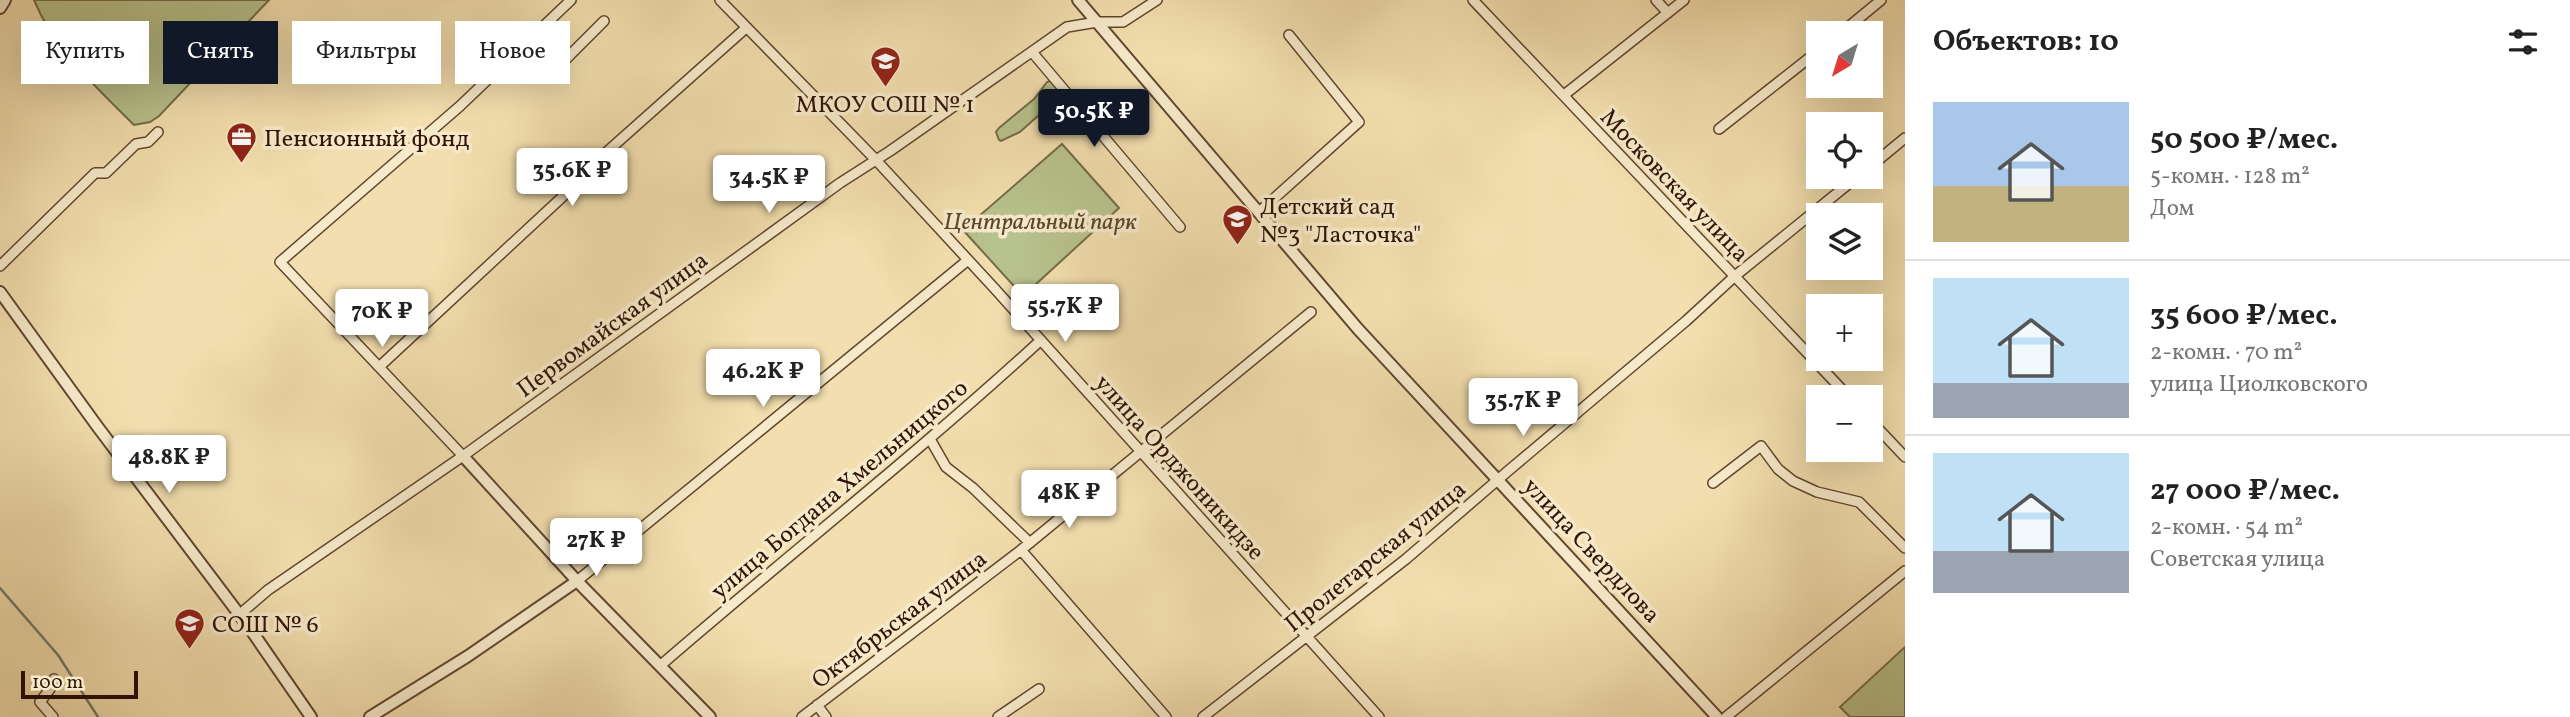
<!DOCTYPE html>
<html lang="ru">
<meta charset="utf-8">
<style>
body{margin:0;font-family:Vollkorn,serif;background:#f2f2f2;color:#222;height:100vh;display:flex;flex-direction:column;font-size:26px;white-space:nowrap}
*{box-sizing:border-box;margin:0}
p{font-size:23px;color:#767676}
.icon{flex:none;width:38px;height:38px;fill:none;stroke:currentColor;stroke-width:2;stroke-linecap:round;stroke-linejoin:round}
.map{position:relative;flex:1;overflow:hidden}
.drawer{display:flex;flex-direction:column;background:#fff;width:665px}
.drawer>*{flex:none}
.hud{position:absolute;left:21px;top:21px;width:665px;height:63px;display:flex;gap:14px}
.needle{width:46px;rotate:218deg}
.tools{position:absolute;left:1806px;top:21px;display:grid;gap:14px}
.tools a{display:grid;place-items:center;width:77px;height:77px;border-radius:0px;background:#fff;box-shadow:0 7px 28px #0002;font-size:35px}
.scale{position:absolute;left:21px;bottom:18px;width:117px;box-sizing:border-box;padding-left:7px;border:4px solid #311406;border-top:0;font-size:19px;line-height:24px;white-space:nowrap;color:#311406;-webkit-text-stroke:5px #f7eaca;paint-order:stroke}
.price{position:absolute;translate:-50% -60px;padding:0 16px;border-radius:7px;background:#fff;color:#222;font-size:23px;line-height:46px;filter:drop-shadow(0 2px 4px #0008)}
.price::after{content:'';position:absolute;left:50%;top:42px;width:21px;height:16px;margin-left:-10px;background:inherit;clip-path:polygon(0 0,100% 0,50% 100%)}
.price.selected{background:#111827;color:#fff}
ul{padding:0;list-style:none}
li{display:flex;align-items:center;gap:21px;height:175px;padding:0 28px}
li+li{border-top:2px solid #e0e0e0}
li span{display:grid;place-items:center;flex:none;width:196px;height:140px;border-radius:0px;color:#555}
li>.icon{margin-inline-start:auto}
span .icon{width:84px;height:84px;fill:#fffc;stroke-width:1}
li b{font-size:30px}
h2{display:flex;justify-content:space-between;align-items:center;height:84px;padding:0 28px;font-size:30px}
.tag{padding:0 24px;border-radius:0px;background:#fff;box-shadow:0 7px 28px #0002;font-size:24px;line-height:63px}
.tag.selected{background:#111827;color:#fff}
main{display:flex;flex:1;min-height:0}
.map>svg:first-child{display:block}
.green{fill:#b8c28c;stroke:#746b49;stroke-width:2}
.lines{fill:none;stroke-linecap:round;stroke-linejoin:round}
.stream{stroke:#717968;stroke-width:2.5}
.minor-casing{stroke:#614630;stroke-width:12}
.tertiary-casing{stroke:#614630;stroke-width:14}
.minor{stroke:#f7eaca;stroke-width:9}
.tertiary{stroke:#f7eaca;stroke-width:10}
.labels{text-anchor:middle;stroke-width:7;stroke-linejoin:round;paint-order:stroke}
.poi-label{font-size:24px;fill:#311406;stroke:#f7eaca;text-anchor:start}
.street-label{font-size:24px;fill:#311406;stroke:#f7eaca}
.park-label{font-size:24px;font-style:italic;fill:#5a482e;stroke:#f7eaca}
</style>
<main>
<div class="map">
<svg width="1905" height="717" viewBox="0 0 1905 717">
<rect width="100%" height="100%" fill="#f2deae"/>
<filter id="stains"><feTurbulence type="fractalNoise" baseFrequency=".00286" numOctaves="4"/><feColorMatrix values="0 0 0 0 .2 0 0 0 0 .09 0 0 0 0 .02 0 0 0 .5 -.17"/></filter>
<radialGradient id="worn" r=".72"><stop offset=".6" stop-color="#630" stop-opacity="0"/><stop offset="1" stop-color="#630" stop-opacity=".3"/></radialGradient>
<path class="green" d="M34,0H269L159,116L150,122L134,125C97,88 54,49 34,0Z
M1052,80L1059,89L1039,115L1020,132L1001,141L999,140L996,132L999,128L1034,99L1047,82Z
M1062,144L1119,208L1023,296L963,230Z
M1905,647V717H1850L1840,707Z"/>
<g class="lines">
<path class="stream" d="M0,588L58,655L98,717"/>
<defs>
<path id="minor" d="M720,0L875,159L995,289L1379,717
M1473,0L1849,397
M1656,0L1668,13
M1841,33L1881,0
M536,34L564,61L604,21
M1032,52L1180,227
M1564,95L1684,0
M1719,129L1818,51
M1871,166L1905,138
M1259,212L1359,122L1289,35
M0,266L95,173H106L136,144L148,142L158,132
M379,367L572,188L601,157L746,28
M1871,421L1905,457
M930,439L946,467L973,488L1030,543
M463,456L280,262L460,106L571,0
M1713,483L1761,446L1778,469L1793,481L1817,492L1859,502L1905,548
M1021,550L1166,717
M577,581L968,260
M239,615L268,590L463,456L840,183L890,151L1067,27L1097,22H1123L1157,0
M661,665C787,556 918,453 1041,340
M817,705L826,717
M53,717L40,702L50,689L54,679
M802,717L1021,550L1311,312
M998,717L1039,689
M1203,717L1406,559L1508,471L1686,321L1735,276L1857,177
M1726,717L1905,571"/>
<path id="tertiary" d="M1078,0L1358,329L1717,717
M0,8L5,0
M0,292L97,426L251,630L311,717
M463,456L577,581L710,717
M370,717L468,656L577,581"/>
</defs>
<use href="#minor" class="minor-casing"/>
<use href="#tertiary" class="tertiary-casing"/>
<use href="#minor" class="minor"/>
<use href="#tertiary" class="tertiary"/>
</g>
<defs>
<symbol id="school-pin" viewBox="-11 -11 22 30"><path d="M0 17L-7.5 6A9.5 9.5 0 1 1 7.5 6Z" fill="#8f2418" stroke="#f7eaca"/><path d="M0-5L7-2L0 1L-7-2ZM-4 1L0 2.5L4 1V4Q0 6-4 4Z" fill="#fff"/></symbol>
<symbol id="office-pin" viewBox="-11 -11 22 30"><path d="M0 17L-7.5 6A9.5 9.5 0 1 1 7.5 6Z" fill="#8f2418" stroke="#f7eaca"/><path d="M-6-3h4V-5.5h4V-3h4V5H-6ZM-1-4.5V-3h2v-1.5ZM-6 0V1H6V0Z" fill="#fff"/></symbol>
</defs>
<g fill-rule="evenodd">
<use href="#school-pin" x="868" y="44" width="35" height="47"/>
<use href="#office-pin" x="224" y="120" width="35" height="47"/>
<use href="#school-pin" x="1220" y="202" width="35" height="47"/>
<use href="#school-pin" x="172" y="606" width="35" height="47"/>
</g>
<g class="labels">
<g class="poi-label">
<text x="885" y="112" text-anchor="middle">МКОУ СОШ № 1</text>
<text x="264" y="146">Пенсионный фонд</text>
<text x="1260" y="214">Детский сад<tspan x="1260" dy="28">№3 "Ласточка"</tspan></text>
<text x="212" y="632">СОШ № 6</text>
</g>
<g class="street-label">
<text transform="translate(1675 185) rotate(46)" y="8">Московская улица</text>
<text transform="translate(612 324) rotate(-36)" y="8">Первомайская улица</text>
<text transform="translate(1180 467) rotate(48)" y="8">улица Орджоникидзе</text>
<text transform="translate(839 489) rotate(-40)" y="8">улица Богдана Хмельницкого</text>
<text transform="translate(1592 550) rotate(47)" y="8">улица Свердлова</text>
<text transform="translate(1375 556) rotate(-39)" y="8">Пролетарская улица</text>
<text transform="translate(899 619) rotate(-37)" y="8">Октябрьская улица</text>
</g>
<g class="park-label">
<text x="1040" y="229">Центральный парк</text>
</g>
</g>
<rect width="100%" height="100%" filter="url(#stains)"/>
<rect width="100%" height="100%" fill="url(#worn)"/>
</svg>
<div class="tools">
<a><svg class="needle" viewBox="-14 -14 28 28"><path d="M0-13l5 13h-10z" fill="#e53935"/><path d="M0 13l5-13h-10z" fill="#767676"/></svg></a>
<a><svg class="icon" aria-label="locate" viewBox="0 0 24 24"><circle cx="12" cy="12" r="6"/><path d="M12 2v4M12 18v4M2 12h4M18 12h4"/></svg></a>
<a><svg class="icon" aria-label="layers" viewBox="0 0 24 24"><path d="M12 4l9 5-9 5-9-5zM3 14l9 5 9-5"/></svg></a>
<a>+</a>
<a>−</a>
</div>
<div class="scale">100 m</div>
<b class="price selected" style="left:1094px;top:149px">50.5K ₽</b>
<b class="price" style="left:572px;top:208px">35.6K ₽</b>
<b class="price" style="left:769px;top:215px">34.5K ₽</b>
<b class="price" style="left:1065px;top:344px">55.7K ₽</b>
<b class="price" style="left:382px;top:349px">70K ₽</b>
<b class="price" style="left:763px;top:409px">46.2K ₽</b>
<b class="price" style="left:1523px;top:438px">35.7K ₽</b>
<b class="price" style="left:169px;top:495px">48.8K ₽</b>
<b class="price" style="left:1069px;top:530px">48K ₽</b>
<b class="price" style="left:596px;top:578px">27K ₽</b>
<div class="hud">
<a class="tag">Купить</a>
<a class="tag selected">Снять</a>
<a class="tag">Фильтры</a>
<a class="tag">Новое</a>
</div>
</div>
<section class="drawer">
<h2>Объектов: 10<svg class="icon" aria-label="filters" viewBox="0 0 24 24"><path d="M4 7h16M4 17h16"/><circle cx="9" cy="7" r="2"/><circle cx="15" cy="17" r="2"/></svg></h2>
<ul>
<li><span style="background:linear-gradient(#a9c7e8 60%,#c2b280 0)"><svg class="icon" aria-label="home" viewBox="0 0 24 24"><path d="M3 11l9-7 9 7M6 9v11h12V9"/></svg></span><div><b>50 500 ₽/мес.</b><p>5-комн. · 128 m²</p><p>Дом</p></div></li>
<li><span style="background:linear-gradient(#bfe0f5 75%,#9aa5b1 0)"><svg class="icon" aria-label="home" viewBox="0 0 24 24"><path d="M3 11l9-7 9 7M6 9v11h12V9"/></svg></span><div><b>35 600 ₽/мес.</b><p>2-комн. · 70 m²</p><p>улица Циолковского</p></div></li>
<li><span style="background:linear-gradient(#bfe0f5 70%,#9aa5b1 0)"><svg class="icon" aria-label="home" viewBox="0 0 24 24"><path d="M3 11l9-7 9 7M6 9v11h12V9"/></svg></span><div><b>27 000 ₽/мес.</b><p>2-комн. · 54 m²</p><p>Советская улица</p></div></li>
</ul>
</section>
</main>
